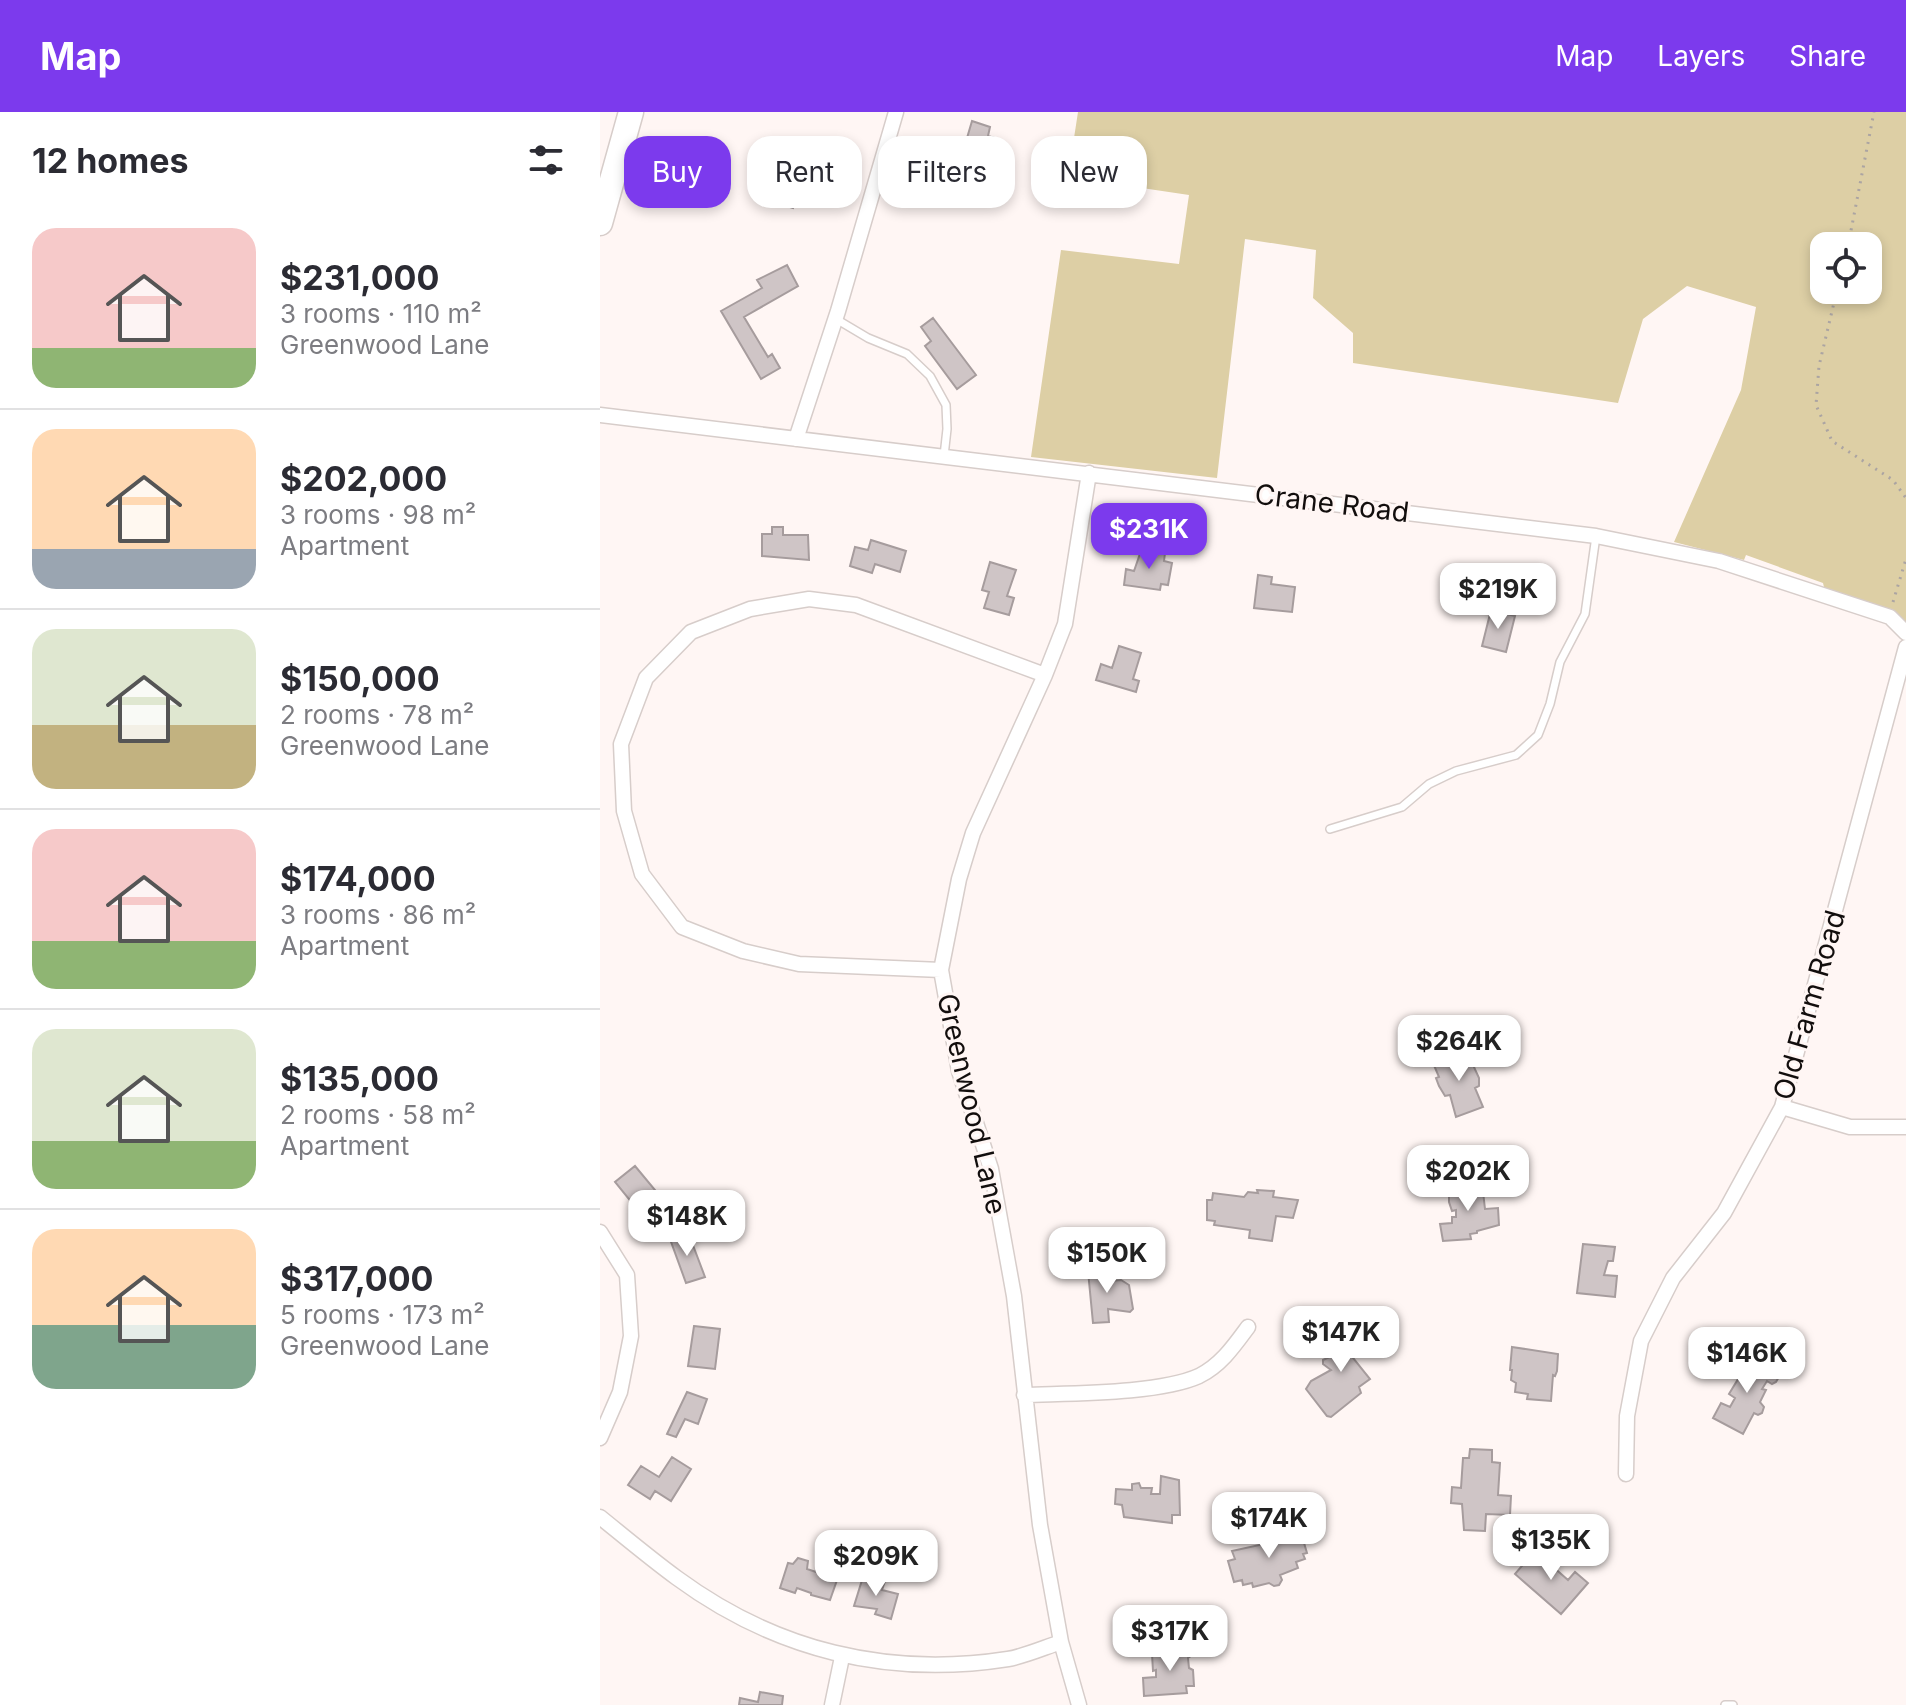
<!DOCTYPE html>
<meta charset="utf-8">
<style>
body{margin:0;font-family:Inter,sans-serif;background:#f2f2f3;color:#2b2b33;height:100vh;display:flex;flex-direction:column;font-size:30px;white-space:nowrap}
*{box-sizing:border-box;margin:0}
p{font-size:26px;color:#7c7c81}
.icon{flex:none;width:44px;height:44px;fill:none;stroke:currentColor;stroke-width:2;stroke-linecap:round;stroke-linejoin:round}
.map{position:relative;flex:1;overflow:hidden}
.drawer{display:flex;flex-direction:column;background:#fff;width:600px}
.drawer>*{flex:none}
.guide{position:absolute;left:24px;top:24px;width:760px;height:72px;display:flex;gap:16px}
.buttons{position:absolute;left:1210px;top:120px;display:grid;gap:16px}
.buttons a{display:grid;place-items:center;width:72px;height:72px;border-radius:16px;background:#fff;box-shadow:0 4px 12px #0003;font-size:40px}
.price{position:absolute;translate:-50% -68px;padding:0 18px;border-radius:16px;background:#fff;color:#222;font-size:26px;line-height:52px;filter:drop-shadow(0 2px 4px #0008)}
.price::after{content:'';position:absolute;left:50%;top:48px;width:24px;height:18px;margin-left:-12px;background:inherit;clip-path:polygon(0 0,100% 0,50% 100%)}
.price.current{background:#7c3aed;color:#fff}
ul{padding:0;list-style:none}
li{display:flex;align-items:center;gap:24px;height:200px;padding:0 32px}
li+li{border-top:2px solid #e1e1e2}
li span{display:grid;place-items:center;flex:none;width:224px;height:160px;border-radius:24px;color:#555}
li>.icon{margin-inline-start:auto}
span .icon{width:96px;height:96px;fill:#fffc;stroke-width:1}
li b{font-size:34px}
h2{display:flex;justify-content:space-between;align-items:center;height:96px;padding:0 32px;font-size:34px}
.pill{padding:0 28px;border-radius:24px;background:#fff;box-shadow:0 4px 12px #0003;font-size:28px;line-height:72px}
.pill.current{background:#7c3aed;color:#fff}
header{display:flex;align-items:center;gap:48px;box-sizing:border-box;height:112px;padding:0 40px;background:#7c3aed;color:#fff}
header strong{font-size:38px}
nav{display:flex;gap:44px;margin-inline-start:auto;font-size:28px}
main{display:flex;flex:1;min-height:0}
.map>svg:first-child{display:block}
.green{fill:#ddcfa5;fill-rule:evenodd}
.building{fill:#cfc5c6;stroke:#a69c9d;stroke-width:2}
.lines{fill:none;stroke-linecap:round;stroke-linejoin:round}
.service-casing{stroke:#d7cdca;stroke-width:10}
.minor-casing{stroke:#d7cdca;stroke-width:17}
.primary-casing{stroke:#d7cdca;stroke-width:27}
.path{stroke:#aba4a2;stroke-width:3;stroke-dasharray:2 6;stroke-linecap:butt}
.service{stroke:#fff;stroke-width:7}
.minor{stroke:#fff;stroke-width:14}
.primary{stroke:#fff;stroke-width:24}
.labels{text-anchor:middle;stroke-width:6;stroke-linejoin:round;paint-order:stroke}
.street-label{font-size:28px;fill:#120e0d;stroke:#fff6f4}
</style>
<header>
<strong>Map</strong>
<nav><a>Map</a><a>Layers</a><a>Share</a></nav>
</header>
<main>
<section class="drawer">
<h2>12 homes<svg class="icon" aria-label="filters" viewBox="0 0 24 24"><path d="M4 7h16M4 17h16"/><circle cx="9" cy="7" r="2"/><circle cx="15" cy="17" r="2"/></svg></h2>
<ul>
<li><span style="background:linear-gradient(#f6c9c9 75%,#8fb573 0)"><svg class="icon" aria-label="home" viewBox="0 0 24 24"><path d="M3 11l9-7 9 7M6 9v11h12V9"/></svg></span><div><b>$231,000</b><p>3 rooms · 110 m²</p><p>Greenwood Lane</p></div></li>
<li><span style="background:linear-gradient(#ffd9b3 75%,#9aa5b1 0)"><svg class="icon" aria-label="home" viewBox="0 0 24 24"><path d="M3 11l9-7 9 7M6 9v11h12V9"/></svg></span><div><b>$202,000</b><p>3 rooms · 98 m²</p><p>Apartment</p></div></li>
<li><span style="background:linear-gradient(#dfe7d0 60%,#c2b280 0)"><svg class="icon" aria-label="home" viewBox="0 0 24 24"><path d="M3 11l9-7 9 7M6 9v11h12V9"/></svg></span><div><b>$150,000</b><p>2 rooms · 78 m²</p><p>Greenwood Lane</p></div></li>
<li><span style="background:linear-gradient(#f6c9c9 70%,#8fb573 0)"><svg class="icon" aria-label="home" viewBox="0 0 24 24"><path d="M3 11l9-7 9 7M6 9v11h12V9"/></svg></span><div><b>$174,000</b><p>3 rooms · 86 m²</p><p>Apartment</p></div></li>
<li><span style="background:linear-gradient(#dfe7d0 70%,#8fb573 0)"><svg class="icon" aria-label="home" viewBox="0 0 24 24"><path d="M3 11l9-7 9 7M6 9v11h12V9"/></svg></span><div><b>$135,000</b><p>2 rooms · 58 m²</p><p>Apartment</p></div></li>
<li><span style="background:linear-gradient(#ffd9b3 60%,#7fa58c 0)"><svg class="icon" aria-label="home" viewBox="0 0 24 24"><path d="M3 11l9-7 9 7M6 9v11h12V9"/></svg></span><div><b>$317,000</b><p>5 rooms · 173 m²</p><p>Greenwood Lane</p></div></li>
</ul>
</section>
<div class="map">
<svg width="1306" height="1593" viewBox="0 0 1306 1593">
<rect width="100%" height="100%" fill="#fff6f4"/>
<path class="green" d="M478,0H1306V510L1225,479L1223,471L1146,443L1144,448L1074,430L1141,278L1156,195L1087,174L1043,207L1018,291L753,251V221L713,186L716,138L645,127L617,366L431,345L461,138L579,152L589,83L468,65ZM1224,134H1268V178H1224Z"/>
<path class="building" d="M372,9L390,15L388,24L398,27L394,42L387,40L382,57L394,60L391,71L347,59L352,40L362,43Z
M162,34L181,40L172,70L198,78L193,96L157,85L163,66L154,63Z
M187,153L198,174L144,205L168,245L172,242L180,256L161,267L121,199L162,176L157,168Z
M333,206L376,263L357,277L325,234L331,229L321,215Z
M172,415H183V423H208L209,448L162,444V422H172Z
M271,428L306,439L300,460L275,452L272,461L250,454L255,435L268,438Z
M542,436L565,441L564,449L572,451L568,473L561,472L560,478L524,473L526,457L534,459Z
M390,450L416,458L407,484L414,486L409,503L384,496L389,480L382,478Z
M658,463L672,465L671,472L695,475L692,500L654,496Z
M891,498L915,504L906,540L882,534Z
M519,534L541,541L533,567L539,569L536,580L496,568L501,552L512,556Z
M854,940L857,946L868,942L879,966V974L875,976L883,995L856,1005L850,983L845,984L839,974L836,966L839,965L833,951Z
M35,1054L65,1090L48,1104L40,1094L37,1097L15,1070Z
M882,1071L885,1097L898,1096L899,1113L877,1119V1121L870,1122L871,1127L843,1129L840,1112L852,1111V1105H856V1098L852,1099L849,1090V1074Z
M657,1078L674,1079L673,1085L698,1088L693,1106L676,1104L672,1129L649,1126L650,1118L614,1113L615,1109L607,1108V1088H612L613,1081L644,1085L648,1080L658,1081Z
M88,1120L105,1165L86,1171L70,1127Z
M983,1132L1015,1135L1013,1149H1008L1004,1163L1017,1164L1015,1185L977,1181Z
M490,1156H509L511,1169L521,1168L529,1173L533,1197L530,1200L508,1197L509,1210L493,1211L488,1159Z
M764,1208L776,1220L749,1241L770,1267L759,1275L761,1281L731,1305L727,1304L706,1277L711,1269L731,1258L723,1252V1248L732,1244L728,1236L740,1230Z
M94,1214L120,1217L115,1257L88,1254Z
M912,1235L958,1242L957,1259L955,1264L953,1263L951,1289L927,1287L928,1282L915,1280L916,1271L911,1268L912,1258H910Z
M1152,1244L1174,1255L1180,1263L1176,1270L1172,1272L1167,1269L1162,1277L1166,1278L1160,1290L1164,1295L1162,1301L1158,1303L1154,1301L1143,1322L1113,1306L1121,1291L1130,1295L1135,1286L1129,1282Z
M87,1280L107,1287L98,1312L85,1307L76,1325L67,1322Z
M870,1337L892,1338V1350L900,1351L898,1383L911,1384L910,1403L886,1402L885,1419L864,1418L862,1392L851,1391L852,1375L861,1376L863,1346H869Z
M72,1345L91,1357L71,1389L55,1379L50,1387L28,1373L41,1354L59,1365Z
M561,1364L579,1368L580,1403H572V1411L524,1405L522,1393L515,1392L516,1377L532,1378V1372L539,1371L541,1376H552L551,1382H560Z
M699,1414L707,1441L703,1442L705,1447L696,1450L698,1456L680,1463L682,1468L679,1473L674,1474L669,1471L653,1475L652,1471L643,1473L642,1468L634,1470L628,1449L635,1447L632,1439L682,1428L680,1419Z
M935,1439L968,1468L975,1460L988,1471L961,1502L915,1462Z
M198,1446L208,1449L207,1457L216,1460L218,1454L232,1458L229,1465L237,1468L230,1488L211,1483V1481L197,1476L195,1481L180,1476L188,1451L193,1452Z
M263,1465L285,1469L282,1478L298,1482L291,1507L275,1502L277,1497L254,1494Z
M588,1537L591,1544L588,1546L589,1556L593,1558L594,1574H586L587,1581L544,1584L543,1566L556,1565V1558L553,1559L552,1542L555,1539Z
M160,1580L183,1584L182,1593H139L140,1586L158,1590Z"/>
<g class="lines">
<defs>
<path id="service" d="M236,207L268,226L307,242L330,264L346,293L347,317L344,344
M730,717L802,695L829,672L856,659L916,643L938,623L950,592L960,550L985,502L996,424
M1125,1593H1133"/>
<path id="minor" d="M0,303L996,424L1119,449L1290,505L1306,521
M196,327L238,199L296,0
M341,858L199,852L143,839L82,815L42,762L24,699L21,632L46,566L91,520L150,497L209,487L256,493L445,563
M1182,995L1250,1015H1306
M0,1120L27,1163L31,1224L20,1280L0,1326
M424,1283C471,1281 559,1282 599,1264C621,1253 634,1234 648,1215
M1026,1362L1027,1304L1041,1229L1073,1166L1124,1101L1182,995L1306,535
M0,1405C26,1426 51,1447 77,1466C175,1538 287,1566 408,1547C425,1544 443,1536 461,1530
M232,1593L242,1545
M479,1593L461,1530L440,1413L414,1184L391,1057L359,959L341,858L359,767L373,721L445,563L465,512L489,361"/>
<path id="primary" d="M0,111L31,0"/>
</defs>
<use href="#service" class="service-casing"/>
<use href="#minor" class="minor-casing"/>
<use href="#primary" class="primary-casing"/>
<path class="path" d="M1248,134L1274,0
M1237,178L1219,254L1216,293L1232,329L1293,368L1306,386
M1293,490L1306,447"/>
<use href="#service" class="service"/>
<use href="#minor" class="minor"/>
<use href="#primary" class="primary"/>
</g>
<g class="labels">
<g class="street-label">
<text transform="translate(732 391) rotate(7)" y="10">Crane Road</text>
<text transform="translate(1209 893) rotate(-74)" y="10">Old Farm Road</text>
<text transform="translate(372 992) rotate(77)" y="10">Greenwood Lane</text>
</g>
</g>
</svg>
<div class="buttons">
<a><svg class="icon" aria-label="locate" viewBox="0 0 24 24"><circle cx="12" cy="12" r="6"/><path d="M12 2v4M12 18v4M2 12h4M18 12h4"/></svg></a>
</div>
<b class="price current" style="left:549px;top:459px">$231K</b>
<b class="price" style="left:898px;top:519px">$219K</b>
<b class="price" style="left:859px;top:971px">$264K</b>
<b class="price" style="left:868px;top:1101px">$202K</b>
<b class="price" style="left:87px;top:1146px">$148K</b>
<b class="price" style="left:507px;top:1183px">$150K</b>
<b class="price" style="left:741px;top:1262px">$147K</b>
<b class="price" style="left:1147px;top:1283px">$146K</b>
<b class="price" style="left:669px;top:1448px">$174K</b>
<b class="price" style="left:951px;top:1470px">$135K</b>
<b class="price" style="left:276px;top:1486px">$209K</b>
<b class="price" style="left:570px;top:1561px">$317K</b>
<div class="guide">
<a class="pill current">Buy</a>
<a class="pill">Rent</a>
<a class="pill">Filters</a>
<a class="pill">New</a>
</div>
</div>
</main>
